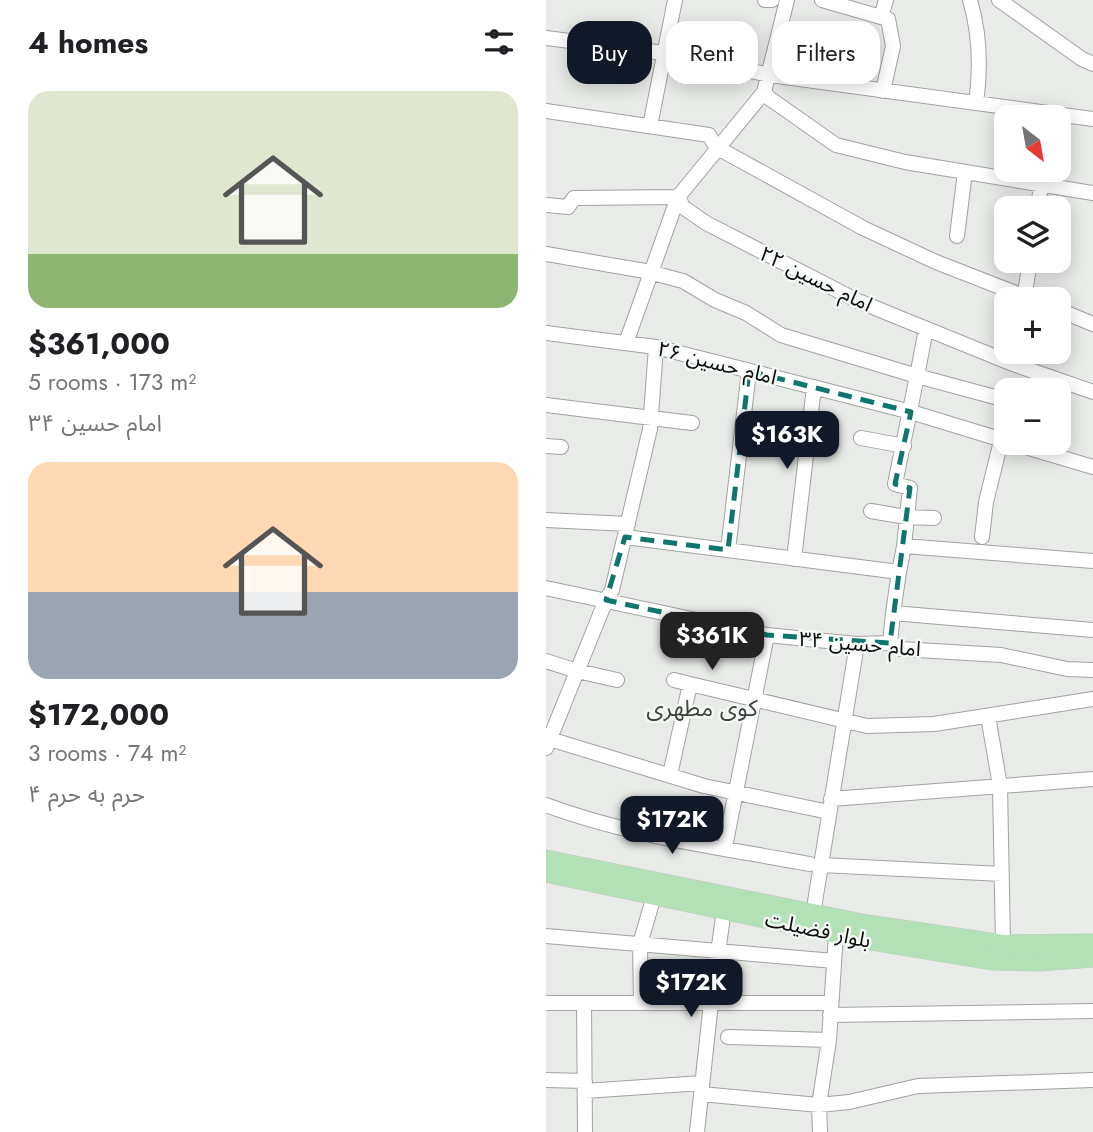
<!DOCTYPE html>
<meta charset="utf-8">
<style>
body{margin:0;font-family:Jost,"Noto Sans Arabic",sans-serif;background:#f6f6f6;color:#202124;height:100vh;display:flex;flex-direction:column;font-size:26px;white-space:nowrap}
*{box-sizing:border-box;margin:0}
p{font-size:23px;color:#757577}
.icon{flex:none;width:38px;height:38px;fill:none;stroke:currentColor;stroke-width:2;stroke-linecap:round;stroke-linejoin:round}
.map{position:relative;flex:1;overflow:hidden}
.side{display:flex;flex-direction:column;background:#fff;width:546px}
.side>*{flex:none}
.banner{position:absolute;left:21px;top:21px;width:420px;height:63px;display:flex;gap:14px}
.needle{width:46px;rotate:149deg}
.tools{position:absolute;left:448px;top:105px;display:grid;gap:14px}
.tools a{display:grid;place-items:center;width:77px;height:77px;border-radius:14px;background:#fff;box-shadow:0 4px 18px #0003;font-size:35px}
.price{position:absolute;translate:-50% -60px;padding:0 16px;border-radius:14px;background:#111827;color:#fff;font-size:23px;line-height:46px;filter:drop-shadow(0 2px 4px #0008)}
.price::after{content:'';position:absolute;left:50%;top:42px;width:21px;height:16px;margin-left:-10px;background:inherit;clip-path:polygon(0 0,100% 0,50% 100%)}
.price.active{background:#222;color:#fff}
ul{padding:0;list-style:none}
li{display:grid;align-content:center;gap:14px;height:371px;padding:0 28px}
li span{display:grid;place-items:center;height:217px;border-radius:21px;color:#555}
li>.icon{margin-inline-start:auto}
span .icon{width:126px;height:126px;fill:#fffc;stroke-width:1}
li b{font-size:30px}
h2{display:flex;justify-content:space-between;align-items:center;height:84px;padding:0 28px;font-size:30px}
.tag{padding:0 24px;border-radius:21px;background:#fff;box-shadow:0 4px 18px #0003;font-size:24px;line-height:63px}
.tag.active{background:#111827;color:#fff}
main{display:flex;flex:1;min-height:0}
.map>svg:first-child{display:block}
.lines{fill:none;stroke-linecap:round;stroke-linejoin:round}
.minor-casing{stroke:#a0a3a0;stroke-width:16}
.major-casing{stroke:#c4c5c4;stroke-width:19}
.minor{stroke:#fff;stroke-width:14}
.major{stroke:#b2e1b8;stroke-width:18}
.marked{fill:none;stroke:#0f766e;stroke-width:5;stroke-dasharray:14 9;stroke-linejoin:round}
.labels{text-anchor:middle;stroke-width:5;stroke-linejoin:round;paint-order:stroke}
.street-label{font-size:21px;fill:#0b0c0b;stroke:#f5f9f5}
.neighbourhood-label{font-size:23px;fill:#3f423f;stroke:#f5f9f5}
</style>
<main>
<section class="side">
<h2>4 homes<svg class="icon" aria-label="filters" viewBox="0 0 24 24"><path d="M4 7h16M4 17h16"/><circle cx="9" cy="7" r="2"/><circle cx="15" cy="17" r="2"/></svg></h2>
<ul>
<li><span style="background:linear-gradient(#dfe7d0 75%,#8fb573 0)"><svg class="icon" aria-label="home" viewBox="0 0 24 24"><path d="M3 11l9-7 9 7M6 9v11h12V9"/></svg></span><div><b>$361,000</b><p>5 rooms · 173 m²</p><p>امام حسین ۳۴</p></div></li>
<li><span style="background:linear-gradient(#ffd9b3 60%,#9aa5b1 0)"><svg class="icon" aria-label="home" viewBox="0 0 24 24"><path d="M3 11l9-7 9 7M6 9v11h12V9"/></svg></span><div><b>$172,000</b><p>3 rooms · 74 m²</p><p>حرم به حرم ۴</p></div></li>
</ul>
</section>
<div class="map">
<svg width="547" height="1132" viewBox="0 0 547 1132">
<rect width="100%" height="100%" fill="#e8ebe8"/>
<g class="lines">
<defs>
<path id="minor" d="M219,0H226
M241,0L218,92L223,98L290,145L359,162L547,193
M276,0L342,19L347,46L337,91
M424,0C434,34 435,68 430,103
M453,0L536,59L547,64
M335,17L340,0
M0,38L118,53L224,75L547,119
M0,111L163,135L170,147L317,228L390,262L485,299
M104,126L129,0
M0,205L22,207L28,198L132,197L137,207L160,223L312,301L467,364L547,392
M492,208L497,170
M411,236L419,172
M0,254L99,271L137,281L169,300L200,313L235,335L371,376L349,484L364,488L358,546
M478,299L484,261
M513,310L547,324
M380,329L371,376L460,400
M0,333L110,347L365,412L460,441
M80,343L132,197L218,92
M0,405L146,423
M315,438L358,446
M466,443L547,467
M0,446L15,447
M325,511L360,517L388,518
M0,520L82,524
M79,537L353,572L358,546L547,561
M436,537L440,502L460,421
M182,550L203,371
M248,559L268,387
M353,572L347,613L547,630
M0,588L221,635L311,644L344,643L355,649L455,655L521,669L547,670
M344,643L347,613
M0,661L31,671L71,680
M128,680L144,684
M442,716L454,786L457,944
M0,738L158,786L283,812
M0,748L60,600L66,590L104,429L110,347
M124,775L144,684L321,726L388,724L547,699
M285,799L547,779
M0,805C83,836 177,848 264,864
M179,847L221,635
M275,865L456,874
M267,914L311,644
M0,936L288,961
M0,1003H285
M38,1003L39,1132
M95,1003L94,944L108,896
M284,1015L547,1011
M182,1037L283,1040
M0,1080L39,1081
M39,1091L156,1083
M155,1094L273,1105L303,1102L372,1086L547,1080
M151,1132L165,1003L178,910
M274,1132L273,1105L283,1040L290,934"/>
<path id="major" d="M0,859L321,924L457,944L547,943
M0,873L319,940L446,961L493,962L547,958"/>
</defs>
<use href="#minor" class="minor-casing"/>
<use href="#major" class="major-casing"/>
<use href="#minor" class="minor"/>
<use href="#major" class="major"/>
</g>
<path class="marked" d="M203,371L365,412L349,484L364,488L344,643L221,635L60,600L79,537L182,550Z"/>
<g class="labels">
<g class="street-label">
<text transform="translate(270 279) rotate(26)" y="7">امام حسین ۲۲</text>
<text transform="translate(171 363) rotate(14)" y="7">امام حسین ۲۶</text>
<text transform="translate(314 644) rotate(5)" y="7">امام حسین ۳۴</text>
<text transform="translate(272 930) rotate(12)" y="7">بلوار فضیلت</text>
</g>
<g class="neighbourhood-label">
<text x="156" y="716">کوی مطهری</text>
</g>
</g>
</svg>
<div class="tools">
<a><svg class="needle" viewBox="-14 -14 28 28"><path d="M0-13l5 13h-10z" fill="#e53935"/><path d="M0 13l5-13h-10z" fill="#757577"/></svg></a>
<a><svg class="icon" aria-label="layers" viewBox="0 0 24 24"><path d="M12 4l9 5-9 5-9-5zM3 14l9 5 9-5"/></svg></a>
<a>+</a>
<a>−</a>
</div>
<b class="price" style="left:241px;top:471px">$163K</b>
<b class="price active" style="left:166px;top:672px">$361K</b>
<b class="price" style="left:126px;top:856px">$172K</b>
<b class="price" style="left:145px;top:1019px">$172K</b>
<div class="banner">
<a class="tag active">Buy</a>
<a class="tag">Rent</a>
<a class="tag">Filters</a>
</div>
</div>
</main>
